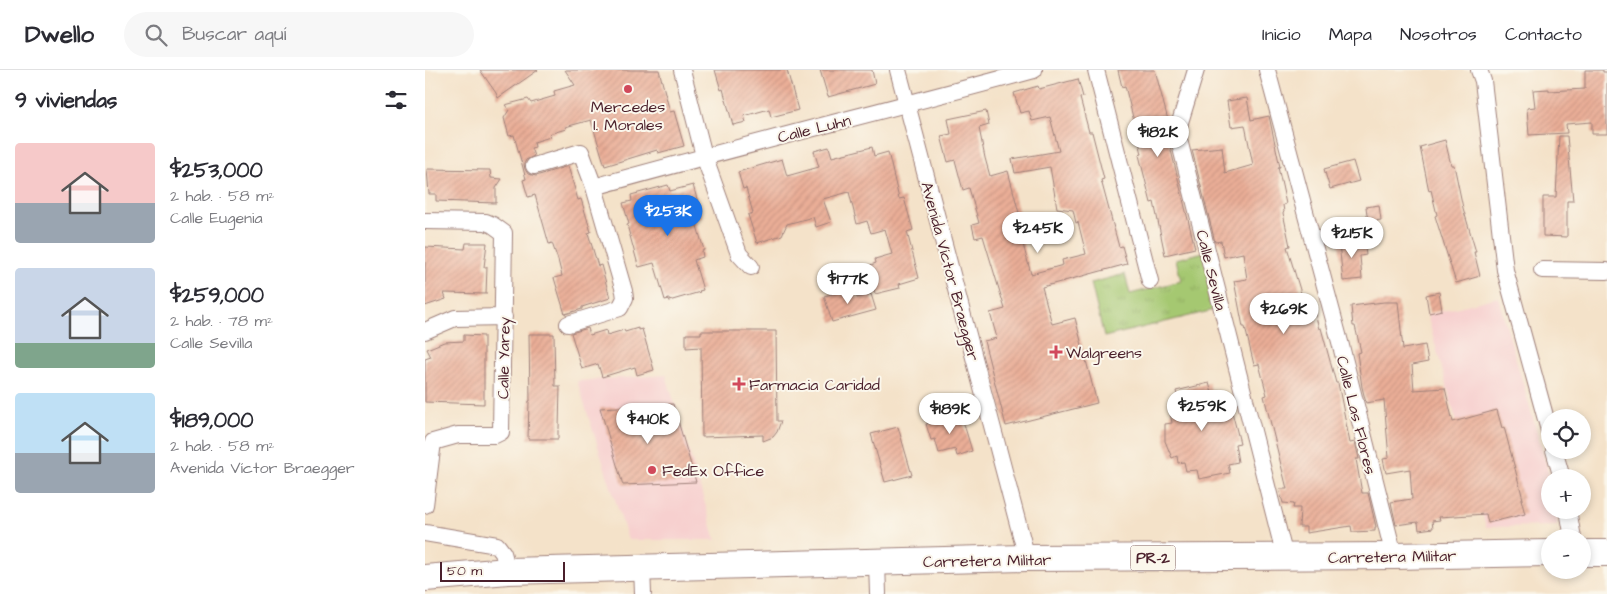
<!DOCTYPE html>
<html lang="es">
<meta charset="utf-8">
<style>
body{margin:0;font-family:"Architects Daughter",sans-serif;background:#f7f7f7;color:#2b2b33;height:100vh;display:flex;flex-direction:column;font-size:19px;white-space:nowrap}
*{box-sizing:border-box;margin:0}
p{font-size:16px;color:#7c7c81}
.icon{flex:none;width:28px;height:28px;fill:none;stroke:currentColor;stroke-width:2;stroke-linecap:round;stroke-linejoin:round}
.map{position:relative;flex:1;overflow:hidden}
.side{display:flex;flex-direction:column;background:#fff;width:425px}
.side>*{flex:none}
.controls{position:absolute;left:1116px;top:339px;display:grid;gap:10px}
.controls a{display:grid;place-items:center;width:50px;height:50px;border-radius:50%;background:#fff;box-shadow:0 2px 8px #0003;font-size:25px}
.scale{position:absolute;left:15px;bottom:12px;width:125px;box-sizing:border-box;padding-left:5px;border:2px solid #4a1f2b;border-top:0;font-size:14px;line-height:18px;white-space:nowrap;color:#4a1f2b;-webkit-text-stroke:4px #fbf7ec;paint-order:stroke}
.price{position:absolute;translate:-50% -42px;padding:0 11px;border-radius:18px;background:#fff;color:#222;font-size:16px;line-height:32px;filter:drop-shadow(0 1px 2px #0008)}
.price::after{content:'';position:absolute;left:50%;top:30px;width:15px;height:11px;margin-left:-8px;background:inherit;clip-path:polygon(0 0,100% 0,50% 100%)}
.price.active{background:#1a73e8;color:#fff}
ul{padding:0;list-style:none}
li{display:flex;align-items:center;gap:15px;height:125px;padding:0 15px}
li span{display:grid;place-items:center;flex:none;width:140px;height:100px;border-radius:5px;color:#555}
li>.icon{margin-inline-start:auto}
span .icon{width:60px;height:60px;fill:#fffc;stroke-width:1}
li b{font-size:21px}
h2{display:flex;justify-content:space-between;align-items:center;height:60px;padding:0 15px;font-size:21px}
header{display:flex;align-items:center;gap:30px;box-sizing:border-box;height:70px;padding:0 25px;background:#fff;border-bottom:1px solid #e1e1e2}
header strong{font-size:24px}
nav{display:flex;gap:28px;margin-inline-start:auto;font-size:18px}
.search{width:350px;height:45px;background:#f7f7f7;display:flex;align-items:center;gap:12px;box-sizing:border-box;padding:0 18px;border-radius:28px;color:#7c7c81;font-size:19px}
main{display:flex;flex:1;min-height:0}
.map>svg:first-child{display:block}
.built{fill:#f7d0cf}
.park{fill:url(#park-tufts);stroke:#78744e}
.building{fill:url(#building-hatch)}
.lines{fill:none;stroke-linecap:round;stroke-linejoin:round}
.street-casing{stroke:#9f807a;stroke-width:18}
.primary-casing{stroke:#9f807a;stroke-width:28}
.street{stroke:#fff;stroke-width:16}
.primary{stroke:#fff;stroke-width:26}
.poi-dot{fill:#d1495b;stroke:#fbf7ec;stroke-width:2}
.labels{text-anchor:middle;stroke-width:4;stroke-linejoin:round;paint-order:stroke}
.shield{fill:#fbf7ec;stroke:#7f6065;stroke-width:1}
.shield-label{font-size:15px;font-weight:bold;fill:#4a1f2b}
.poi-label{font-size:16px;fill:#4a1f2b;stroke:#fbf7ec;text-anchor:start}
.street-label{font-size:16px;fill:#4a1f2b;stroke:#fbf7ec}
</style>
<header>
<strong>Dwello</strong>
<div class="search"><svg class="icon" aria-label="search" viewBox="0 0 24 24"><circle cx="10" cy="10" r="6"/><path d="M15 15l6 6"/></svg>Buscar aquí</div>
<nav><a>Inicio</a><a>Mapa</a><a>Nosotros</a><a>Contacto</a></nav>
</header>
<main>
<section class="side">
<h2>9 viviendas<svg class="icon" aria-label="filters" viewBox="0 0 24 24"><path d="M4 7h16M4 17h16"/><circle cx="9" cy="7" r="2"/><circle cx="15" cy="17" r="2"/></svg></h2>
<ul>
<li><span style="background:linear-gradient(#f6c9c9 60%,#9aa5b1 0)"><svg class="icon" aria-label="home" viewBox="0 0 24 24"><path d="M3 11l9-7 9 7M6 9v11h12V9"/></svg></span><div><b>$253,000</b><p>2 hab. · 58 m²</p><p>Calle Eugenia</p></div></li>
<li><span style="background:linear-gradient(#c9d6e8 75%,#7fa58c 0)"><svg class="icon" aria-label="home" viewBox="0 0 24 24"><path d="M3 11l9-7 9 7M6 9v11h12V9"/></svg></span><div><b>$259,000</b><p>2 hab. · 78 m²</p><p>Calle Sevilla</p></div></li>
<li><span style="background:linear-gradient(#bfe0f5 60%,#9aa5b1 0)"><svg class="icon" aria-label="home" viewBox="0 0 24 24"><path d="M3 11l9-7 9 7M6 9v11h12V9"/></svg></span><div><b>$189,000</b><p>2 hab. · 58 m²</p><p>Avenida Víctor Braegger</p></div></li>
</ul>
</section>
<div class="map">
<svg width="1182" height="524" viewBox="0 0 1182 524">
<defs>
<pattern id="park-tufts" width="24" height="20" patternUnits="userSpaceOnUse" patternTransform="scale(1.25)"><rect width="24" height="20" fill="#a5c871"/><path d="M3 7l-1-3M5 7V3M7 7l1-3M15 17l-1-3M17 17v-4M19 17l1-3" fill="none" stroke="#90ab62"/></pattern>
<pattern id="building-hatch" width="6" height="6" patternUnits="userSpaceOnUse" patternTransform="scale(1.25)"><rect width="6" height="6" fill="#eaae97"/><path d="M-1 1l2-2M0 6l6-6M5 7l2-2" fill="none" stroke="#ca9582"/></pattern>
</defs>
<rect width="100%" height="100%" fill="#fbf7ec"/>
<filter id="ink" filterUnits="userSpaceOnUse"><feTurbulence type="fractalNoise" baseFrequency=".02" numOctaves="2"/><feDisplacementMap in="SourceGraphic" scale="10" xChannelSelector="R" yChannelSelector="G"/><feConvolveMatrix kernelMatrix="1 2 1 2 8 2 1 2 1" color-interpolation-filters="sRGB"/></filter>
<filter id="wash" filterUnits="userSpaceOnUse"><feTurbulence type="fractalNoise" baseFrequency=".0096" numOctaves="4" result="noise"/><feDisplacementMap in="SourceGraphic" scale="20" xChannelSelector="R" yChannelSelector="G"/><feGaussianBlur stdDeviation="1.12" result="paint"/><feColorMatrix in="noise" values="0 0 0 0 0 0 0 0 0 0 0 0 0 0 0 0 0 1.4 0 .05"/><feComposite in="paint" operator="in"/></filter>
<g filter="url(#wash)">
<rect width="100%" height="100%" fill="#f4e2c9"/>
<path class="built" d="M1073,227L1125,407V440H1133L1132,456L1061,457L1002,245Z
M241,305L291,470H203L152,311Z"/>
<path class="park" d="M779,182L793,239L679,267L666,213L700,204L705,224L756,211L751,189Z"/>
<g id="blocks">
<path class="building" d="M55,0H113L73,28L71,23Z
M140,0H234L245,42L249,41L259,76L233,83L232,80L180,96L166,50L140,57L141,59L124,64L125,67L109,72L110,77L106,78L109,86L101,90L99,94L100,99L103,104L111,106L143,96L153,130L156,129L166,162L163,163L173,196L176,195L185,228L157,237V239L140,244L129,208L137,206L133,190L127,173L124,174L110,125L103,127L98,110L101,109L89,65L84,66L79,48L84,40L80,35L103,29L106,33L130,26L129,21L150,15Z
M290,0H362L373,40L346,47L344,39L319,46L321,52L308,55L298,19L296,20Z
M395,0H447L450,14L403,27Z
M693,0H730L744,54L742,64L770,178L740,185L729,132L726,133L714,85L717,84L713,67L700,16L697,17Z
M1160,0H1178V2H1182V64H1167V52L1141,54L1142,63L1104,65L1102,38L1110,37L1108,20L1124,19V21L1160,19Z
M653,9L658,27L655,28L664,62H667L679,109L676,110L694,177L697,176L702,194L617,217L627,254L650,248L672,333L581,356L559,271L572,268L565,243L580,239L558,166L550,168L547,155L554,153L544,118L538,120L530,90L523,92L516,66L526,64L523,49L561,41L564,55L554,58L560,88L565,106L583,101L599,162L595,163L606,204L638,195L637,190L661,184L653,152L651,153L648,140L632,138L625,97L590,103L587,89L634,81L625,47L607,51L604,41L595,43L589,23L613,16L614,19Z
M822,28L826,50L844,46L855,97H853L861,134L858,135L859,142L858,143L865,176L862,177L879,233L887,231L894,259L896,258L911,313H913L925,373L930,372L934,389H931L937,423H943L951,457H950V461L927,462L926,456L881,463V457H874L875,438H868L869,434L858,433L854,419H862L839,326L842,325L834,294L829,295L820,257H818L809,211L822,209L818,183L799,187L796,171L790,172L767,80L797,77L800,103L828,95L820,55L806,57L802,31Z
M1134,66H1142L1148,131H1142V167L1118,166V127H1131Z
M1020,70L1026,95H1029L1038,138L1051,182H1049L1055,206L1031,213L1010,146L1012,145L1006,120L1004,121L995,77Z
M404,77L407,87L447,77L449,86L463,82L474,129L479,128L488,160L482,162L494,208L474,214L475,218L450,224L443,196L451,193L450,189L467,184L460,159L446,163L442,151L432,154L424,122L398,129L406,152L391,157L388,147L362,154L357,165L332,173L323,145L328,143L321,118L318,119L313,102L357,89L362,106L394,97L389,81Z
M928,91L934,111L905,119L899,99Z
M2,99L65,100L66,108L77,109L71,118V133L11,131V124H4Z
M243,115L245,121L268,115L277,147L270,149L279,180L277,181L278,187L269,190L278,220L274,221L275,222L244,231V229L240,230L229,193L214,197L213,195L202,155L204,154L198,133L207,131L206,125Z
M954,135L956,150L943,152L941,137Z
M939,170L941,185L935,186L937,209L918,211L914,173Z
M41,173H62L59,197H62L61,224L19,223L21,229L0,236V177L40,179Z
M429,218L432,228L446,224L451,240L407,252L399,226Z
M1014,222L1017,240L1004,243L1001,225Z
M959,232H973L978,279L1000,275L1003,292L987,295L989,320L1020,318L1028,352L1072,340L1077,358L1079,357L1098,429H1096L1100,444L1063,453L1061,444L1014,447L1015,450L1007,451L1008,458L994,460L993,452L971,455L966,432L987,429L985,399L961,403L958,389L964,388L959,330L941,333L937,317L932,283L936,282L930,256H928L926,236Z
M163,258L165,265L181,260L182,265L199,260L200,262L213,258V260L217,259L229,300L212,305L210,297L177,307L173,294L157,299L146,263Z
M276,261H351L352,351H356L352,362L348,367L338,371V365L277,367L276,277L261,278V264H276Z
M104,264H129L130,316H135L134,359L133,360V369H103L104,331H105Z
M39,265L59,266V334L0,332V289L6,287L2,279L19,272L39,271Z
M784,313L787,323L795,321L800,340L806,338L815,373L810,374L813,392L803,394L805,403L774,409L772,400L761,401L759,392L753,393L752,386L747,388L740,371V354L747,353L745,343L749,342L748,333L754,332L751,321Z
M248,334L271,412L198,415L175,338Z
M536,344L547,381L532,386L530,379L514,383L510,369L506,370L501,354Z
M473,357L487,405L460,412L446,364Z"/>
</g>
</g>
<g filter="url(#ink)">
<use href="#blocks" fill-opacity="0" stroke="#9f807a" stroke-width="1"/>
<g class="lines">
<defs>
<path id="street" d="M257,0L279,86L314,184L326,197
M473,0L602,488
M671,0L725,211
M771,0L752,62L860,487
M842,0L915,272L969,486
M1054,0L1058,11L1080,200L1125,364
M109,96L156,82L169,117L199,221L200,228L195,238L143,254
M169,117C315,76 462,40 609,0
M0,151L61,152L68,155L79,163L76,362L70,365H33L8,372L0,435
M1117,200L1182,201
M0,261L30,248L79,247
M1129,380L1137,408
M1143,440L1148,468
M0,463L72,475L78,483L83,501
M452,492L453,524
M217,497L218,524"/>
<path id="primary" d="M1158,483H1182
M0,508L83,501L602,488L969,486L1125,483"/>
</defs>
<use href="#street" class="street-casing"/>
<use href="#primary" class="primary-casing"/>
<use href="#street" class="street"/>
<use href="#primary" class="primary"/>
</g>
</g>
<g class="poi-dot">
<circle cx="203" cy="19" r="5"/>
<path d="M628.5 274.5h5v5h5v5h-5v5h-5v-5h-5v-5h5z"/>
<path d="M311.5 306.5h5v5h5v5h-5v5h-5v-5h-5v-5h5z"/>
<circle cx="227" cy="400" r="5"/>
</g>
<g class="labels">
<rect class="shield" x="705.5" y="475.5" width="45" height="25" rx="4"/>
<g class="shield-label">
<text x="728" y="493">PR-2</text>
</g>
<g class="poi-label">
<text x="203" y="42" text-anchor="middle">Mercedes<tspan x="203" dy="18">I. Morales</tspan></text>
<text x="641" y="288">Walgreens</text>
<text x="324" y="320">Farmacia Caridad</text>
<text x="237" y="406">FedEx Office</text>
</g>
<g class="street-label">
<text transform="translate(389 58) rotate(-14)" y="6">Calle Luhn</text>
<text transform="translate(787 200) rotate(76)" y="6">Calle Sevilla</text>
<text transform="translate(526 201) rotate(75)" y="6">Avenida Víctor Braegger</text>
<text transform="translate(78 288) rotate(-89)" y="6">Calle Yarey</text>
<text transform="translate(932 345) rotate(76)" y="6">Calle Las Flores</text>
<text transform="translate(967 486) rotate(-1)" y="6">Carretera Militar</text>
<text transform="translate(562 490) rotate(-1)" y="6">Carretera Militar</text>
</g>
</g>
</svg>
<div class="controls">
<a><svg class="icon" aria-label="locate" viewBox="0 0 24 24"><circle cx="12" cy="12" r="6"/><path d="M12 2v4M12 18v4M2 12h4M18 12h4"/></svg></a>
<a>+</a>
<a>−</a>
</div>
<div class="scale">50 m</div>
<b class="price" style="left:733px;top:88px">$182K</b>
<b class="price active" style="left:243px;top:167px">$253K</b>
<b class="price" style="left:613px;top:184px">$245K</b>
<b class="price" style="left:927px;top:189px">$215K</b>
<b class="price" style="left:423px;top:235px">$177K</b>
<b class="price" style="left:859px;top:265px">$269K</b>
<b class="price" style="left:777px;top:362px">$259K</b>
<b class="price" style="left:525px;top:365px">$189K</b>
<b class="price" style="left:223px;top:375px">$410K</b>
</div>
</main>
